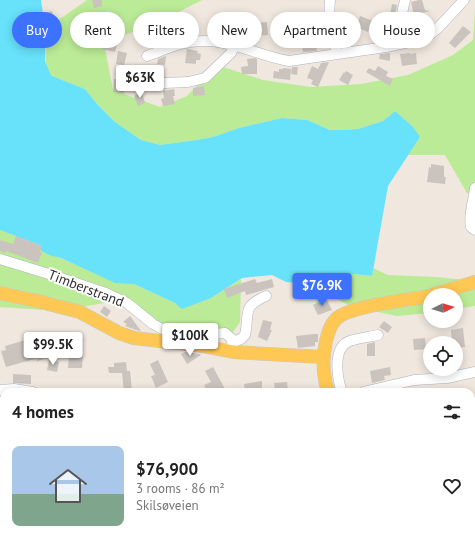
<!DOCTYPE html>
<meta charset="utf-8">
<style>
body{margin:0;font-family:"PT Sans",sans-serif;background:#f6f6f6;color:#222;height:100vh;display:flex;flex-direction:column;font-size:15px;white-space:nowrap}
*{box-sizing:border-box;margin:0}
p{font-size:13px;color:#767676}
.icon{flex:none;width:22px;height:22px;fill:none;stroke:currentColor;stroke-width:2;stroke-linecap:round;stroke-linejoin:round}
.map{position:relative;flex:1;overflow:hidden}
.sheet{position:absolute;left:0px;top:388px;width:475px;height:156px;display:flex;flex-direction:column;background:#fff;border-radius:12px 12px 0 0;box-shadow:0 2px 10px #0003}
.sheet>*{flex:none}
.guide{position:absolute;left:12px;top:12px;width:451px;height:36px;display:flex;gap:8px}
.needle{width:26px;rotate:85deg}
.controls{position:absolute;left:423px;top:288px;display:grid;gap:8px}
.controls a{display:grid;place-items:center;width:40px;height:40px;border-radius:50%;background:#fff;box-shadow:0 2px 10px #0003;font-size:20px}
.price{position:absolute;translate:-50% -34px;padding:0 9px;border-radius:4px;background:#fff;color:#222;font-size:13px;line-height:26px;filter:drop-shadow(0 1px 2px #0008)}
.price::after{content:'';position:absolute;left:50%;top:24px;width:12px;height:9px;margin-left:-6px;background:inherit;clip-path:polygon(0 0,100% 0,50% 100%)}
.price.selected{background:#3c72ff;color:#fff}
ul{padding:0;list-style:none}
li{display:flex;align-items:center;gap:12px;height:100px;padding:0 12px}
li+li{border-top:1px solid #e0e0e0}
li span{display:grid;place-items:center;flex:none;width:112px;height:80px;border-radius:8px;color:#555}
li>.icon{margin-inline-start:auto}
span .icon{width:48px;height:48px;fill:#fffc;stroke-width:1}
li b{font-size:17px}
h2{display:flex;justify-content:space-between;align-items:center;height:48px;padding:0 12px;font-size:17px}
.chip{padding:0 14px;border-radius:18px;background:#fff;box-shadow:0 2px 10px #0003;font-size:14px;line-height:36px}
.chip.selected{background:#3c72ff;color:#fff}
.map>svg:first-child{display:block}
.green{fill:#bbeb96}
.water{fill:#68e1fb}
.building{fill:#cbc4be}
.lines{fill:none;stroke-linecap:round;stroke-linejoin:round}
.minor-casing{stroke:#aeb3be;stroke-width:11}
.major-casing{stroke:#c8c8c8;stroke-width:14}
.minor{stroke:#fff;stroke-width:10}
.major{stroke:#ffc854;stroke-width:13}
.labels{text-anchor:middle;stroke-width:4;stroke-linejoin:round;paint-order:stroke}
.street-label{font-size:14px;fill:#2d2d2d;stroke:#fff}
</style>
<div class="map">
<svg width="475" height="544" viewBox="0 0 475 544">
<rect width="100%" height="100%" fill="#f0e7de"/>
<path class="green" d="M87,0H202L161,21L104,43L113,90L160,107L187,96L217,65L263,80L311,87L361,84L408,75L453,55L473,40L475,10V195L467,193L445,155H408L420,137L395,111L383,121L358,129L345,130H330L307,120L282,118L239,128L213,137L197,140L160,145L141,140L115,122L97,104L85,89L52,76C42,64 47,56 47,42C47,34 45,27 44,19L51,25Z
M0,230L42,246L40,250L119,282L134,284L175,303L179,307L211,298L241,279L240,322L229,338L198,340L154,319L109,302L60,311L0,307Z
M373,268L388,275L436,277L475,281V306L456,309V295H430V313L397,316L349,306L314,284L328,281L344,273L372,276Z
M475,419V509L471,503V420Z
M4,506V540H210V544H0V507Z
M307,540H426L430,544H309Z"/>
<path class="water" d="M0,0H41L46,34L45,61L50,73L52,76L85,89L97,104L115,122L141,140L160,145L197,140L213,137L239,128L282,118L307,120L330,130H345L358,129L383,121L395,111L413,127L420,137L388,186L372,276L344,273L328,281L314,284L286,282L272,275L242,278L211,298L182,309L179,307L175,303L134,284L115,283L61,258L49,255L40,250L42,246L0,230Z"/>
<path class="building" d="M92,0H102V6L94,8Z
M419,0H422L425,10L430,11L414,15L411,2Z
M392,4L397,5L395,15L390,14Z
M52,11L54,20L51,23L47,24L44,13Z
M360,16L373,21L368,32L356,27Z
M176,17L183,27L175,33L174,31L161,40L165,34L161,28Z
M245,17H255V23L267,22L268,35L246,37Z
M208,22L222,24L233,22L234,32L224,34L207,31Z
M463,26L471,32L455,48L449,43Z
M315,27L324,31L322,34L326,36L323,44L319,42L316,51L303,52L302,46L307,45Z
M105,34L115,36L114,44L117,45L115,52L102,49Z
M187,49L198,51L197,53L201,54L200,60H196V64L185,63Z
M118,51L127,53L124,65L116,64Z
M390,53V61L379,59L380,54Z
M410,54L416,53L417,64L402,66L400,54L410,53Z
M166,56L165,65L157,64L158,59Z
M255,58L257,59V74H242L241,67L248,66L247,59Z
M329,62L318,87L311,84L313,80L307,78L312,66L318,69L321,63Z
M378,66L388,72L386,76L393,79L390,86L366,72L369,68L375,71Z
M292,67H298L297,75L291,74Z
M283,68L291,69L290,80L273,78L274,71L279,72V69H283Z
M346,71L353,75L348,85L339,80L344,72L345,73Z
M114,79L125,80L124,93L113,92Z
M204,86L205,95L193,96V88Z
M174,89L175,96H173L175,104L163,106L161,99L164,98L163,91Z
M142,93L145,103L138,106L134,96Z
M431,164L444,166V177H446L445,184L427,182L429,167L431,168Z
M16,236L42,246L40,252H42L38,263L6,251L5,253L0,251V240L13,244Z
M255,279L257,283L272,279L274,287L246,295L245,291L227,298L224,289Z
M326,298L332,310L318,315L313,305Z
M104,306L111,311L107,317L100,312Z
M130,316L141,331L136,330L125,326L127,324L123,322Z
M263,320L272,322L270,330H272L267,341L258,337Z
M384,321L392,327L388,333L379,327Z
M463,328L465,347L456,348V340L452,341L451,330Z
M314,334H318V342H315V346L298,348L296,336Z
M425,338L426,349L414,350L413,339Z
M29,339L31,345L44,341L49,358L37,361V359L31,360L6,367L1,351L6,350L5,346Z
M375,342V356H367V344Z
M185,352L200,354L201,355L187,364L181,354Z
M69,354L83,355L82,368H68Z
M49,360L59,362L57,372L47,370Z
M158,360L168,382L156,388L151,376L155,375L150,364Z
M126,362L127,371H130L132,392H124L122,373H109L108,367H114V363Z
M213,367L225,389L220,392H211L210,389L207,391L204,385L211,382L205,371Z
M390,367L391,375L384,376L385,380L372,383L370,371Z
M13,374L31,375V384L13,383Z
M262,381V392H245L244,384Z
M287,382L288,392H275L274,383Z"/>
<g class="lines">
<defs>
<path id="minor" d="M330,0C328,19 332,35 337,54
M395,45L405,0
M147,56C160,52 172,45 185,43C225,35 251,54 289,61L386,47L419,40L428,36L438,28L464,0
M141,84L188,82L205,78L231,53L235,45
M475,188C474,200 468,215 471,227L475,230
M0,259L52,275L106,293L127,303L153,324L162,329L205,335L225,333L232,339L233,352
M233,342L241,339L245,335C250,313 241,307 266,296
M0,390L14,389L33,392
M342,392C337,378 332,347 350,341C358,338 369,337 378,335
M363,392L414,380L447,378L475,372
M0,469H3
M234,540L238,544"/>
<path id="major" d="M0,293L37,301L80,312L119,333L134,338L203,346L233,352L323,357
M432,295L475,282
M328,392C323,375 322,358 326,341C328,333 330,325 336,319C349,306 409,300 430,296
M401,540V544"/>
</defs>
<use href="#minor" class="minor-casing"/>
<use href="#major" class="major-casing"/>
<use href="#minor" class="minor"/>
<use href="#major" class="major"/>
</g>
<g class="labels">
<g class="street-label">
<text transform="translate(86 288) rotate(21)" y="5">Timberstrand</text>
</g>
</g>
</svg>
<div class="controls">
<a><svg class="needle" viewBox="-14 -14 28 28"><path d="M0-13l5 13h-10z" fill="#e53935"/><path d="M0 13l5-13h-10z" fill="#767676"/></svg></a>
<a><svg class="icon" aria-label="locate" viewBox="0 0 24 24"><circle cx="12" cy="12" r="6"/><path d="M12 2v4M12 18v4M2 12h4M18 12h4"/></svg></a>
</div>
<b class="price" style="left:140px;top:99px">$63K</b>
<b class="price selected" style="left:322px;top:307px">$76.9K</b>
<b class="price" style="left:190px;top:357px">$100K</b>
<b class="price" style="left:53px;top:366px">$99.5K</b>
<div class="guide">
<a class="chip selected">Buy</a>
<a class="chip">Rent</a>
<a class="chip">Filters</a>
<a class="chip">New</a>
<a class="chip">Apartment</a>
<a class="chip">House</a>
</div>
<section class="sheet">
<h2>4 homes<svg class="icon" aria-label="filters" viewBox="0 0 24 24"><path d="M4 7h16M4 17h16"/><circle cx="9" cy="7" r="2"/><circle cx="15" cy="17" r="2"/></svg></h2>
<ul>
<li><span style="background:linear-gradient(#a9c7e8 60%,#7fa58c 0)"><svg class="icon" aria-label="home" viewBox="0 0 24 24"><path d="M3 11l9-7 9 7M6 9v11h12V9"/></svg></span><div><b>$76,900</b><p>3 rooms · 86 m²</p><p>Skilsøveien</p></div><svg class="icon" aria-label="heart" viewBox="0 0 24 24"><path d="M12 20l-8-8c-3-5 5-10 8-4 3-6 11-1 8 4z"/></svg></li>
</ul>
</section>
</div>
